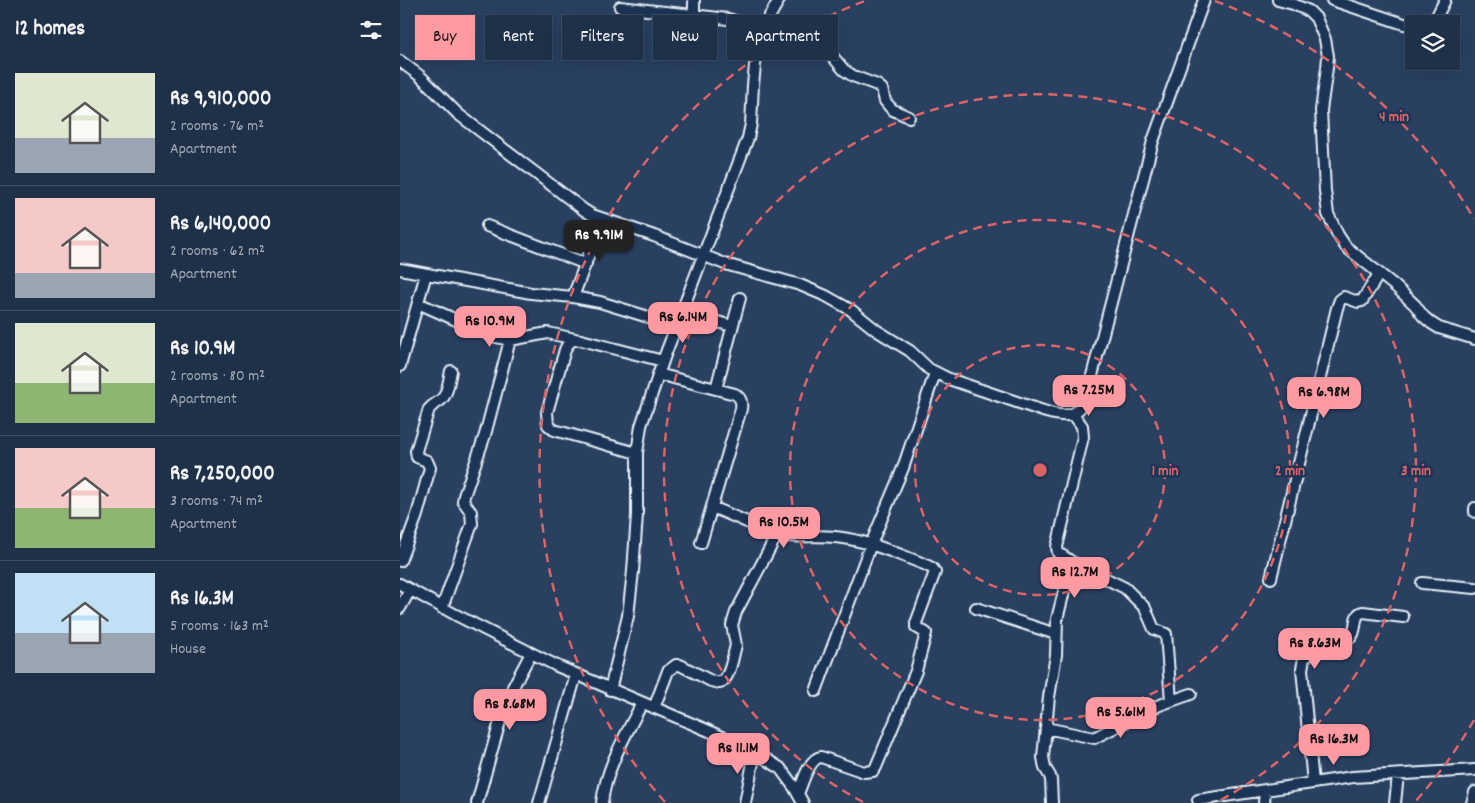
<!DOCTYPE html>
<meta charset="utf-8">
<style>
body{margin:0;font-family:Dekko,sans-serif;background:#273850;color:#f1f3f6;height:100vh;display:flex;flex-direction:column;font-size:19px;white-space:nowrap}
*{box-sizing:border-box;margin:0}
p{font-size:16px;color:#a1a9b4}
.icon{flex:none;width:28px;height:28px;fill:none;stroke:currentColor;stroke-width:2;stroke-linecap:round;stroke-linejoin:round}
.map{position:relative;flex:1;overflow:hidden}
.details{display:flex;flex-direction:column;background:#1f3049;width:400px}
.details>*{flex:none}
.guide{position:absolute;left:15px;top:15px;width:475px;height:45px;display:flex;gap:10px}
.tools{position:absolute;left:1005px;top:15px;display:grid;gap:10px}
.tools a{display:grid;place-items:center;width:55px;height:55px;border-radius:0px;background:#1f3049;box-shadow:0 5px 20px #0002,0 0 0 1px #3c4b61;font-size:25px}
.price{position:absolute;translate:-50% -42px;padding:0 11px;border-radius:10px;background:#ff9aa2;color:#111;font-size:16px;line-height:32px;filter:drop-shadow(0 1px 2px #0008)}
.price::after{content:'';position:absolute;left:50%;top:30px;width:15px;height:11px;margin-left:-8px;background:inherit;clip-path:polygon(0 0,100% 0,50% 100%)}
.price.on{background:#222;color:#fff}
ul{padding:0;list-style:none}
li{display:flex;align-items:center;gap:15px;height:125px;padding:0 15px}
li+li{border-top:1px solid #3c4b61}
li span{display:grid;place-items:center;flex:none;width:140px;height:100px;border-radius:0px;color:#555}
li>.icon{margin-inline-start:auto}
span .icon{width:60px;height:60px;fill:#fffc;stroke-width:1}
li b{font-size:21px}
h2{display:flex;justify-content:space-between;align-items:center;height:60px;padding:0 15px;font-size:21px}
.tag{padding:0 18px;border-radius:0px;background:#1f3049;box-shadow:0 5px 20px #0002,0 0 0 1px #3c4b61;font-size:18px;line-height:45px}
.tag.on{background:#ff9aa2;color:#111}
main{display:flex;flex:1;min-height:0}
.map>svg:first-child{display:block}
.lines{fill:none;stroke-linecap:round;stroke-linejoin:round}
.minor-casing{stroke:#e8f1f8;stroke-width:14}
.minor{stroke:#1d3557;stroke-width:10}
.ring{fill:none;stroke:#db6466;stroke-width:2.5;stroke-dasharray:9 6}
.centre{fill:#db6466;stroke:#1d3557;stroke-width:2.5}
.ring-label{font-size:15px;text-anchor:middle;font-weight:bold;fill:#db6466;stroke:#1d3557;stroke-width:5;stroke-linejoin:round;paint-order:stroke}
</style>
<main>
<section class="details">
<h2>12 homes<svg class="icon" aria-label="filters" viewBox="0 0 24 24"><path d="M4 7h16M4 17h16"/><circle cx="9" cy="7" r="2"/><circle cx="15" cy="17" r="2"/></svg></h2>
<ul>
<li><span style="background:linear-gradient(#dfe7d0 65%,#9aa5b1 0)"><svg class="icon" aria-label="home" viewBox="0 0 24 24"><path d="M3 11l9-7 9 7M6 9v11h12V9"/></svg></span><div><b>Rs 9,910,000</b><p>2 rooms · 76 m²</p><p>Apartment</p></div></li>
<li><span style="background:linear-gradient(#f6c9c9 75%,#9aa5b1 0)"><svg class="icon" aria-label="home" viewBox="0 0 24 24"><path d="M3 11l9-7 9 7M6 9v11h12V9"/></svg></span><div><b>Rs 6,140,000</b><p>2 rooms · 62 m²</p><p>Apartment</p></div></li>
<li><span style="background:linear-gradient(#dfe7d0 60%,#8fb573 0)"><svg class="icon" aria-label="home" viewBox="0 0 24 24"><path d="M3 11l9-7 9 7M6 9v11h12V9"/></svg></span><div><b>Rs 10.9M</b><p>2 rooms · 80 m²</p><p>Apartment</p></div></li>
<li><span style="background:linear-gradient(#f6c9c9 60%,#8fb573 0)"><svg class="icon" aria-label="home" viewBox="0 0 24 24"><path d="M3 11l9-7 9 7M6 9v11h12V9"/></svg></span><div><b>Rs 7,250,000</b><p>3 rooms · 74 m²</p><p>Apartment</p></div></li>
<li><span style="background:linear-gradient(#bfe0f5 60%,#9aa5b1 0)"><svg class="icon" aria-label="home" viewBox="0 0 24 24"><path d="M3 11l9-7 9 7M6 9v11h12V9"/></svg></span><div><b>Rs 16.3M</b><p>5 rooms · 163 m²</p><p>House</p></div></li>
</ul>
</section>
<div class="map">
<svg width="1075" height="803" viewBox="0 0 1075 803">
<rect width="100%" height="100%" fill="#294061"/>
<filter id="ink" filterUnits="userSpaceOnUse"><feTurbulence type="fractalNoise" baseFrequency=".02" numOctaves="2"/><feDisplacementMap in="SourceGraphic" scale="10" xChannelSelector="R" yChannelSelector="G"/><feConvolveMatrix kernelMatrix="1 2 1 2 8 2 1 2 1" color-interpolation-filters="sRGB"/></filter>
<g filter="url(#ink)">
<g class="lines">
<defs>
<path id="minor" d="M294,0V16
M878,0L893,4L909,11L916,18L925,39L928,56L927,68L921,110L925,191L928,214L938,235L946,247L995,286L1015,305L1023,316L1031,323L1039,328L1075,339
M932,0L1004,24L1014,25
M220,7L328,19L338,22L363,32
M1029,24L1036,18L1045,0
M365,27L428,51L444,70L453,76L477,85L482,89L485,101L489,106L493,110L509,117
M0,61L20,76L58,114L184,210L192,215L254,236L325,264L400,285L426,296L451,310L476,330L510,351L529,369L549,379L646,412C667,418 678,418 687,395L753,141L804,0
M87,226L186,264
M0,269L131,293L173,297L200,302L245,316L276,327
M173,297L202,219
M18,303L83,332L96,337L110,340L148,333L175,339
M282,312L332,326
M0,366L26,274
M258,374L335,394C341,398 342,402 341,409L301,543
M316,389L340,298
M237,453L154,430L148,425L147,412L165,350C168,342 172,339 181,340L263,361
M312,507L377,535C396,538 416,535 435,537C467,540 495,553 524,564L532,568L535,572L516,623V627L526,633L516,671L476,767L473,771L464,772L421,757C409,758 402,784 398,794
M1075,512V508
M668,560L725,588L745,608L754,629L766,634L771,701
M0,561L17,515L30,468L27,461L17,457L16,451L29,409C33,404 38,403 42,399C48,393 49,379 51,371
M871,578L937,308L940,300L944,297L958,302L962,301L979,274
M1022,583L1075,588
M0,584L56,615L157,666L309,731L355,752L380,768L394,787L403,803
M0,608L10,590
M42,608L72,524L71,512L63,501L64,496L85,435L110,340
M576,608L656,634
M210,690L228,616L233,571L237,515V453L241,426L264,358L348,138L351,124L353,85L357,46L368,19L379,0
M416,691L471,544L503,468L535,373
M254,708L268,671L276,665H280L311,681L320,683C330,678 332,660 335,649L336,645L332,625L336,612L377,535
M646,728L694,738L757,706L791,694
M913,783L902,669L904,658C916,647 940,647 951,637C958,630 952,614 963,612L1003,617
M798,800L953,777L1075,770
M77,803L101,718L113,687L131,653
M139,803L176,675
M202,803C206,767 226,735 242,703
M345,803L355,752
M652,803L651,780L650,776L645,768L643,757L649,697L656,655L657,619L670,568L669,560L658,553L657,547L683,437L682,426L673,414
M864,803L865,791
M995,803L998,775
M1072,803L1075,792"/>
</defs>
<use href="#minor" class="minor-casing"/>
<use href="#minor" class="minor"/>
</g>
</g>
<g class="ring">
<circle cx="640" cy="470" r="125"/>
<circle cx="640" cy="470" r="250"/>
<path d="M463 802A376 376 0 1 1 817 802"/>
<path d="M1074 720A501 501 0 0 1 1015 802M265 802A501 501 0 0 1 465 1M815 1A501 501 0 0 1 1074 219"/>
</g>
<circle cx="640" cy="470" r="8" class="centre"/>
<g class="ring-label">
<text x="994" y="121">4 min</text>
<text x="765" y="475">1 min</text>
<text x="890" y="475">2 min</text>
<text x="1016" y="475">3 min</text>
</g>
</svg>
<div class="tools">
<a><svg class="icon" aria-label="layers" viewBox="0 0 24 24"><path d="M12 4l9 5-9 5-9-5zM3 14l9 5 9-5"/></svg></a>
</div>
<b class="price on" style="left:199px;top:262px">Rs 9.91M</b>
<b class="price" style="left:283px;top:344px">Rs 6.14M</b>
<b class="price" style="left:90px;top:348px">Rs 10.9M</b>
<b class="price" style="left:689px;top:417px">Rs 7.25M</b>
<b class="price" style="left:924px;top:419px">Rs 6.98M</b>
<b class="price" style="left:384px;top:549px">Rs 10.5M</b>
<b class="price" style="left:675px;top:599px">Rs 12.7M</b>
<b class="price" style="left:915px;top:670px">Rs 8.63M</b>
<b class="price" style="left:110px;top:731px">Rs 8.68M</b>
<b class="price" style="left:721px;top:739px">Rs 5.61M</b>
<b class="price" style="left:934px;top:766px">Rs 16.3M</b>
<b class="price" style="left:338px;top:775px">Rs 11.1M</b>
<div class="guide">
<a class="tag on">Buy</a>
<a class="tag">Rent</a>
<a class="tag">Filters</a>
<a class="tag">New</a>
<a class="tag">Apartment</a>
</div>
</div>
</main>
